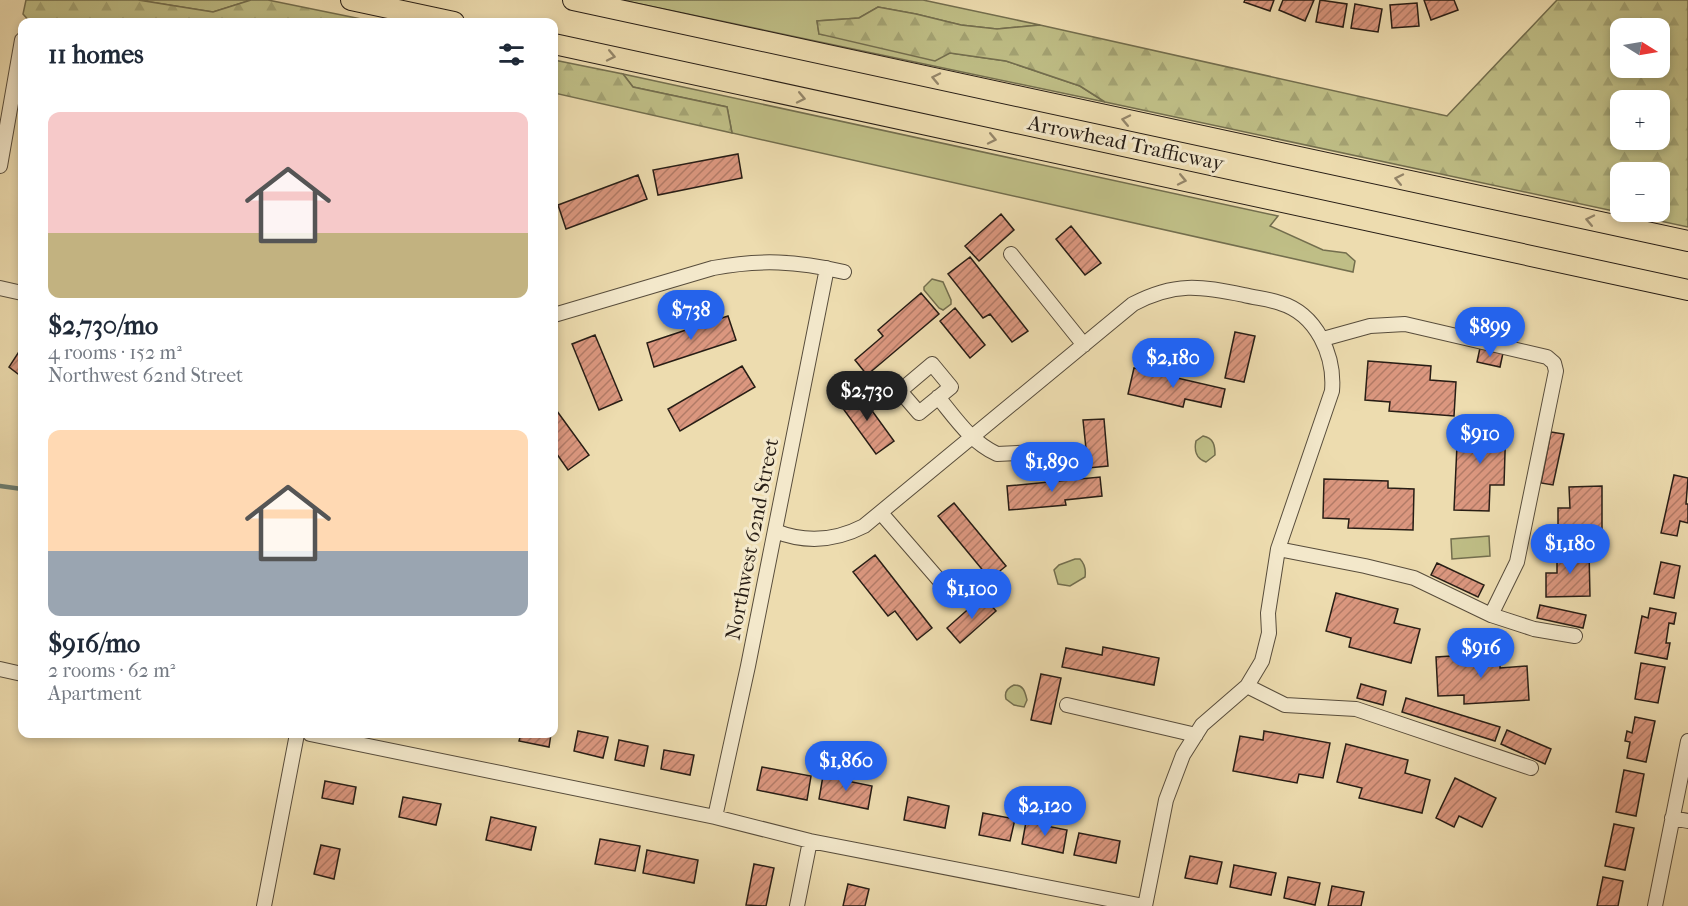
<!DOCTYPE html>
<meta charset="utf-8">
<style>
body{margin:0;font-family:"IM FELL French Canon",serif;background:#f2f2f3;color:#1f2937;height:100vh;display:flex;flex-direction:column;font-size:22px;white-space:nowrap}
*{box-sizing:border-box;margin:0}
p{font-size:20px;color:#747a83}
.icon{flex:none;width:33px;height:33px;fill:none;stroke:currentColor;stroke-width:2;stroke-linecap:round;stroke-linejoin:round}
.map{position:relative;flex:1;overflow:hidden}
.side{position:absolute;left:18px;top:18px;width:540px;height:720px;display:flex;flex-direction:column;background:#fff;border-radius:12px;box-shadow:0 3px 9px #0003}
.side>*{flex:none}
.needle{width:39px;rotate:101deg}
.tools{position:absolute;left:1610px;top:18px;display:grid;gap:12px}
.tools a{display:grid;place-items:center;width:60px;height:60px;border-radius:12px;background:#fff;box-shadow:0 3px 9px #0003;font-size:30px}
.price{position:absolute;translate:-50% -51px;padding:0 14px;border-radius:21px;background:#2563eb;color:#fff;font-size:20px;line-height:39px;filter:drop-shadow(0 2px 3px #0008)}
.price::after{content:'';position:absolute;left:50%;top:36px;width:18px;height:14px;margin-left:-9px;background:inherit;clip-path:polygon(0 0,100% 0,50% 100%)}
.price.selected{background:#222;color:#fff}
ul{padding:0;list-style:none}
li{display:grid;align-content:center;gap:12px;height:318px;padding:0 30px}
li span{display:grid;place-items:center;height:186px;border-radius:12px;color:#555}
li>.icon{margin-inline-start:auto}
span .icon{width:108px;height:108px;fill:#fffc;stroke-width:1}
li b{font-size:26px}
h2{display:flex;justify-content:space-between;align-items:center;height:72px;padding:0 30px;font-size:26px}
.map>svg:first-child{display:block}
.green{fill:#bfbe86;stroke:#736e4e;stroke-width:1.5}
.forest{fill:url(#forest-firs);stroke:#736e4e;stroke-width:1.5;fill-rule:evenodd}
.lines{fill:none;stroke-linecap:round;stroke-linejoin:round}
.stream{stroke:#6b7c70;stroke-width:4.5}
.building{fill:url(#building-hatch);stroke:#271d15;stroke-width:1.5}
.minor-casing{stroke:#584d3c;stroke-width:16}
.highway-casing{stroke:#271d15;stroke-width:22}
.minor{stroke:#f3e8cb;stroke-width:14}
.highway{stroke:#eddcaf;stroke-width:20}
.oneway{stroke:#94866a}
.labels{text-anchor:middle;stroke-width:6;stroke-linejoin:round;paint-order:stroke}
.street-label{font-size:21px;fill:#271d15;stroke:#f3e8cb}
</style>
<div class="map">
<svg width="1688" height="906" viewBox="0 0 1688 906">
<defs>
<pattern id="forest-firs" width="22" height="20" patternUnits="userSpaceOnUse" patternTransform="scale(1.5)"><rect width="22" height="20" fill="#bfbe86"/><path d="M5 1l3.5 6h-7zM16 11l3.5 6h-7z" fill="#a4a373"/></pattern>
<pattern id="building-hatch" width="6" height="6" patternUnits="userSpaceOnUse" patternTransform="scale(1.5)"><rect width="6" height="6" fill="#db977f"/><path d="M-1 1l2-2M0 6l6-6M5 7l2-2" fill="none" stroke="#b27b67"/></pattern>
</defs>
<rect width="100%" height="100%" fill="#eddcaf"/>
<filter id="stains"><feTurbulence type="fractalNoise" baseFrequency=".00333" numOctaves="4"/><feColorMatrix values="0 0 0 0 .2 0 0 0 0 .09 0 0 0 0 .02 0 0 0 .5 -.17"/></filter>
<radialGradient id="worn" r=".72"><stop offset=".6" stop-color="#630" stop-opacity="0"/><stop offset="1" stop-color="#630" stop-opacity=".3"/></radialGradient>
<path class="green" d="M138,0H251L213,12Z
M621,0H923L1040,25L997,29L961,25L916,14L878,7L859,18L817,21L819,34L1006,61L1080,86L1105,102Z
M623,74L1278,216L1270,226L1323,250L1346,253L1355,261L1353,272L732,133L727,107L633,87Z
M932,279L943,282L951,300V304L943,310L939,308L924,290V287Z
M1203,436C1214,438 1215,446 1215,455L1206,462C1196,459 1194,450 1196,441Z
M1489,536L1490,556L1452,559L1451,539Z
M1075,559H1080C1085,564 1086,570 1085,577L1070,586L1058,584L1054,570L1059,565Z
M1014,685C1024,685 1025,692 1027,700L1024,707L1014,705L1006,699C1004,692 1007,688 1014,685Z"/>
<path class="forest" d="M26,0H138L213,12L251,0H268L376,22H30L23,14Z
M1557,0H1688V227L1105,102L1080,86L1006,61L950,53L935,61L819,34L817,21L859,18L878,7L916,14L961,25L997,29L1040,25L1447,116ZM1659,28V68H1620V28ZM1659,100V140H1620V100ZM1620,172H1659V212H1620Z
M554,60L623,74L633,87L727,107L732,133L554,93Z"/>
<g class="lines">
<path class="stream" d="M0,486L22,489"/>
</g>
<path class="building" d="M1245,0H1274L1270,11L1244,2Z
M1283,0H1314L1305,21L1279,10Z
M1320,0L1347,4L1343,27L1316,22Z
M1424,0H1454L1458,10L1431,20Z
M1417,3L1419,26L1392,28L1390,5Z
M1355,4L1382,9L1378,32L1351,28Z
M738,154L742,178L658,195L653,170Z
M638,175L647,199L566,229L558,205Z
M1001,214L1014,230L979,261L965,246Z
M1071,226L1101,263L1085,275L1056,239Z
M970,257L1028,331L1012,342L990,314L983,318L948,274Z
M921,293L939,314L867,375L855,360L883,336L878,330Z
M955,308L985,345L970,358L940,321Z
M728,316L736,340L654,367L647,343Z
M1235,332L1255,336L1244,382L1225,378Z
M595,335L622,400L599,410L572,344Z
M22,347V377L9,367Z
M1480,348L1503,353L1500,367L1477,362Z
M1368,361L1431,366L1430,380L1456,382L1454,416L1389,411L1390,402L1365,400Z
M742,366L755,387L680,431L668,409Z
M1134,368L1225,389L1221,407L1185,399L1183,407L1128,394Z
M857,390L894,441L876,454L839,403Z
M554,407L589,455L568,470L554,450Z
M1104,419L1108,466L1088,468L1083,420Z
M1467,420L1506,421L1504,485H1490L1489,511L1454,510L1457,445L1466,446Z
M1551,432L1564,434L1553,485L1541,483Z
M1674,475L1688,478L1686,504H1688V523L1680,521L1677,536L1661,533Z
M1100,477L1102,496L1065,500L1066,505L1009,510L1007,486Z
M1324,479L1388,481V488L1414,489L1413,530L1348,528L1349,519L1323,518Z
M1602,486V532H1558V508H1570L1569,487Z
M954,503L1006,566L990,579L938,516Z
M1557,551H1589L1590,596L1546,597V573H1557Z
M875,555L932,628L917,640L895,611L888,616L853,572Z
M1661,562L1680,566L1674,598L1654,594Z
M1437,563L1484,585L1478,597L1431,575Z
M1336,593L1398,609L1394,623L1420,629L1411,663L1349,647L1351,638L1326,631Z
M983,596L996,611L960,643L947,628Z
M1540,605L1586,615L1583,628L1537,618Z
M1650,608L1676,613L1674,624L1669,623L1666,643H1670L1667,659L1635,653L1642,616L1648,618Z
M1103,647L1159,658L1154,685L1062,667L1066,648L1102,655Z
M1500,653V668L1527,666L1529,700L1464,704V695L1438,696L1436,657Z
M1641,663L1665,667L1658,703L1635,699Z
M1041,674L1061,678L1051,724L1031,720Z
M1361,684L1386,691L1383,705L1357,698Z
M1406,698L1500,727L1495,741L1402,712Z
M1635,717L1655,721L1646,762L1627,758L1630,742L1625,741L1627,731L1632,733Z
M1507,730L1551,749L1545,764L1501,744Z
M578,731L608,737L603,758L574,751Z
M1264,731L1330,743L1323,778L1299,774L1297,783L1233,771L1240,736L1263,740Z
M491,734H510V737Z
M521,734H551L549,747L519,741Z
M619,740L648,746L644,766L615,760Z
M1346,744L1408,760L1405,773L1430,780L1422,813L1359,798L1362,788L1337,782Z
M664,750L694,755L690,775L661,769Z
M762,767L811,776L807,800L757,790Z
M1624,770L1644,774L1636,816L1616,812Z
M823,776L872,786L868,809L819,799Z
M1455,778L1496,798L1482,827L1459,816L1454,827L1436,818Z
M325,781L356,787L353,804L322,798Z
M403,797L441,804L436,825L399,817Z
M908,797L949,806L945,828L904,820Z
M983,813L1015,819L1010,841L979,835Z
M491,817L536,827L531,850L486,840Z
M1026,822L1067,830L1063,853L1022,844Z
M1614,824L1634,828L1625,870L1605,866Z
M1079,833L1120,841L1116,863L1074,855Z
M600,839L640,846L635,871L595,864Z
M321,845L340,849L334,879L314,874Z
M647,850L698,860L694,883L643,873Z
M1190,856L1222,862L1217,884L1185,878Z
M754,864L774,868L766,906L746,905Z
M1234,865L1276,873L1271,895L1230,887Z
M1288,877L1320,883L1315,905L1284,898Z
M1603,877L1623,881L1618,906H1597Z
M848,884L869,889L865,906H843Z
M1332,886L1364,892L1361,906H1328Z"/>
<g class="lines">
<defs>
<path id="minor" d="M0,166L22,40
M1011,254L1084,345
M0,288L22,293
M554,315L713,268C760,259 797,261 844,272
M1323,339L1370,326L1405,324L1547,357L1554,363L1556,371L1517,562L1491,615
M932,364L951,387L919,413L900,391Z
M938,397C956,419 971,442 997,454L1060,451
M881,513L946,588
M775,531C805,543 835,541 864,526L1133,304C1175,282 1200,286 1244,295C1256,298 1269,299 1280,303C1317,314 1335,356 1332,391L1278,549L1268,613L1269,633L1262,661L1247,686L1202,725L1183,755L1166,800L1145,906
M1278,549L1365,566L1414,578L1491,615L1534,629L1575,636
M0,669L22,674
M1247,686L1285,705L1356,709L1531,768
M1067,705L1196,735
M310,734L715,817L810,841L1144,906
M715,817L748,666L827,268
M1672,818L1688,821
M264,906L297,734
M797,906L810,841
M1655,906L1688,741"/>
<path id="highway" d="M351,0L454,22
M573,0L1688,241
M554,44L1688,290"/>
</defs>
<use href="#minor" class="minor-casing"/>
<use href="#highway" class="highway-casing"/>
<use href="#minor" class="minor"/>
<use href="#highway" class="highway"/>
</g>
<defs><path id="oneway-chevron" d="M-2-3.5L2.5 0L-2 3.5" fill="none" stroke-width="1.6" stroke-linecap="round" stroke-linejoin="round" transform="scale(1.5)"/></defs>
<g class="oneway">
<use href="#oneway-chevron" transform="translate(611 56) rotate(12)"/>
<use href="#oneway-chevron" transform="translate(936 78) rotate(-168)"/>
<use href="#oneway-chevron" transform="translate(801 98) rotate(12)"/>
<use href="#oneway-chevron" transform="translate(1126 120) rotate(-168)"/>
<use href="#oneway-chevron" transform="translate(992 139) rotate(12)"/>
<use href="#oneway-chevron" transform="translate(1399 179) rotate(-168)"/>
<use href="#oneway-chevron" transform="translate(1182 180) rotate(12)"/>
<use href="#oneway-chevron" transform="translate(1590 220) rotate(-168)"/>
</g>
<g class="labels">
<g class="street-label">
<text transform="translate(1126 143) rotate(12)" y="7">Arrowhead Trafficway</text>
<text transform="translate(752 539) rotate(-79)" y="7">Northwest 62nd Street</text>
</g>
</g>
<rect width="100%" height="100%" filter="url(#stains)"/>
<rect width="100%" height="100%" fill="url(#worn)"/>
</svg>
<div class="tools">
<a><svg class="needle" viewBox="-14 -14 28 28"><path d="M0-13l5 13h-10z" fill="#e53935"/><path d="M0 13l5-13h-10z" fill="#747a83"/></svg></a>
<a>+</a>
<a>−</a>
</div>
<b class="price" style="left:691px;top:341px">$738</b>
<b class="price" style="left:1490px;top:358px">$899</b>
<b class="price" style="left:1173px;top:389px">$2,180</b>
<b class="price selected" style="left:867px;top:422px">$2,730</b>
<b class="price" style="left:1480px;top:465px">$910</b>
<b class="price" style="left:1052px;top:493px">$1,890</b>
<b class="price" style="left:1570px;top:575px">$1,180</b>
<b class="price" style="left:972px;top:620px">$1,100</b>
<b class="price" style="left:1481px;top:679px">$916</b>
<b class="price" style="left:846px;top:792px">$1,860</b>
<b class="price" style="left:1045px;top:837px">$2,120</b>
<section class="side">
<h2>11 homes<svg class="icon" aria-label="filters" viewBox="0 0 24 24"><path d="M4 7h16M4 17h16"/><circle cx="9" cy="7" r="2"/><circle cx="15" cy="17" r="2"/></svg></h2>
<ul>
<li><span style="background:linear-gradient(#f6c9c9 65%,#c2b280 0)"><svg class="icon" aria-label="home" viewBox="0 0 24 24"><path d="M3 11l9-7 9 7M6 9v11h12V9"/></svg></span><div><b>$2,730/mo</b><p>4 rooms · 152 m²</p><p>Northwest 62nd Street</p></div></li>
<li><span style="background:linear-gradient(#ffd9b3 65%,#9aa5b1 0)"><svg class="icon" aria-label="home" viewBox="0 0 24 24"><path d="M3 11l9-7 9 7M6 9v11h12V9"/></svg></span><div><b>$916/mo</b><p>2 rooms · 62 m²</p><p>Apartment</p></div></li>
</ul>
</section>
</div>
